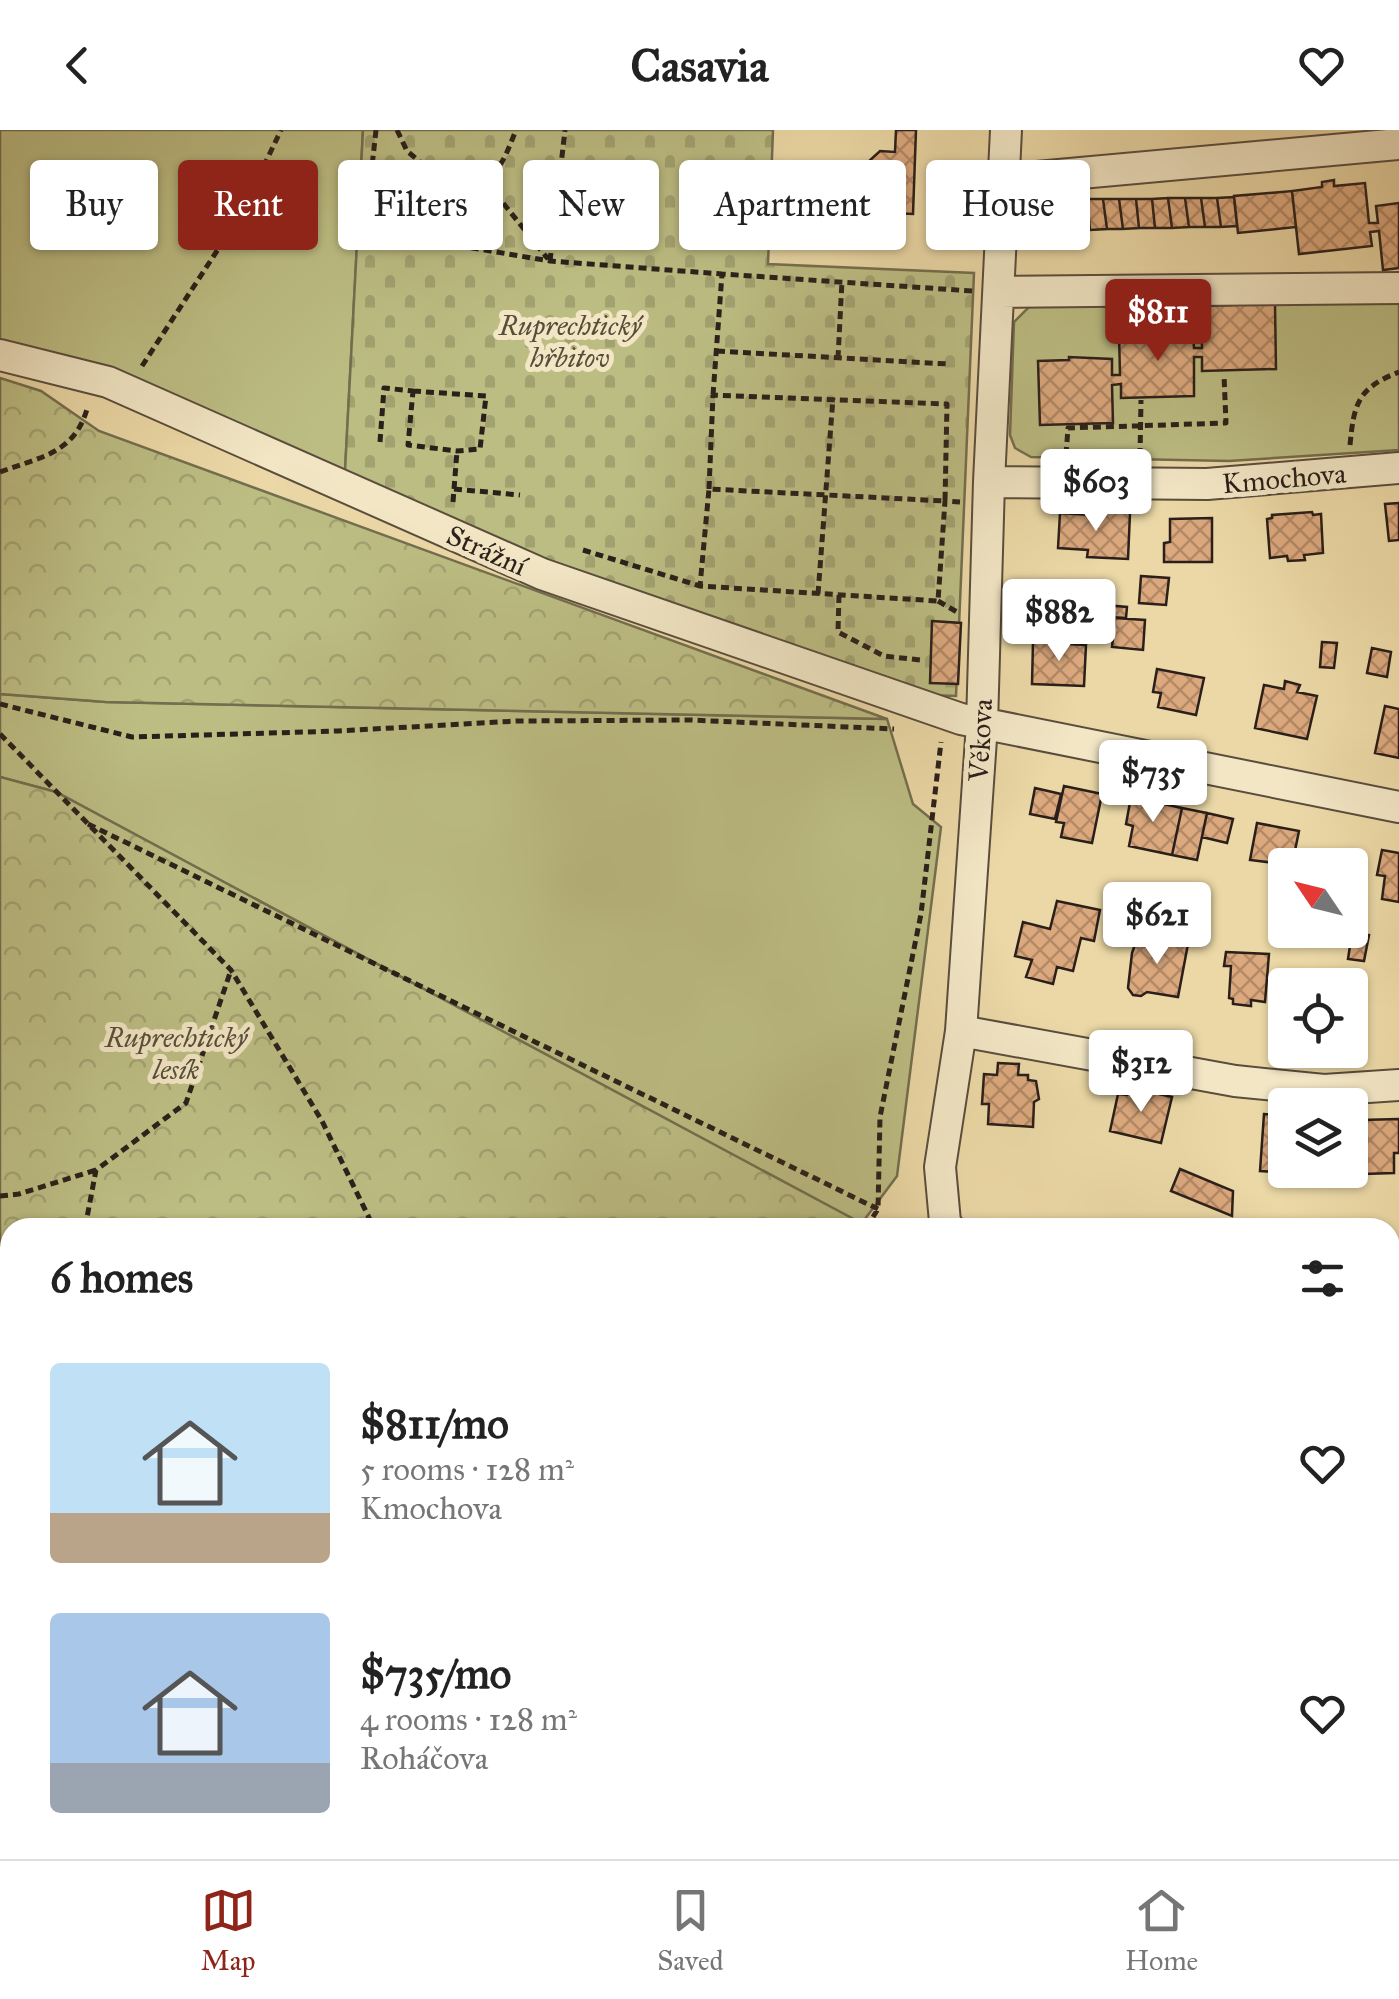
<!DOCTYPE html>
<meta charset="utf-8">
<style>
body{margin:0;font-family:"IM FELL Great Primer",serif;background:#f6f6f6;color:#222;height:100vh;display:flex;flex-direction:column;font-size:38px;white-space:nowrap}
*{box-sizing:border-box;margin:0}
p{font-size:32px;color:#767676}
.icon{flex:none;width:55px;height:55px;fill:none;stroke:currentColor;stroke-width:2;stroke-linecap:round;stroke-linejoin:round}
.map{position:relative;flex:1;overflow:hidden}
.panel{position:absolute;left:0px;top:1088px;width:1400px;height:642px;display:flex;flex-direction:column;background:#fff;border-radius:30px 30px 0 0;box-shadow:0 2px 8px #0004}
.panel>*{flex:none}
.hud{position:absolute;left:30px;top:30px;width:1340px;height:90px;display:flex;gap:20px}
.needle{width:65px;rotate:305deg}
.tools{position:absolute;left:1268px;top:718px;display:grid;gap:20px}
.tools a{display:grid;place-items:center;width:100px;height:100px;border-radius:10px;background:#fff;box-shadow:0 2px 8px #0004;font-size:50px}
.price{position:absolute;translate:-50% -85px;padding:0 22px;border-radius:10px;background:#fff;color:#222;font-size:32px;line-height:65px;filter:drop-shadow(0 2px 5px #0008)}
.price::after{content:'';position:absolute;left:50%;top:60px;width:30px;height:22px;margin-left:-15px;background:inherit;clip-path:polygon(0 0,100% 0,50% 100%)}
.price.current{background:#8f2418;color:#fff}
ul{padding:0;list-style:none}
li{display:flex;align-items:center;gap:30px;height:250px;padding:0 50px}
li span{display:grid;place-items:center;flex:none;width:280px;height:200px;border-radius:10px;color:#555}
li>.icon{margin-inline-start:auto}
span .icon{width:120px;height:120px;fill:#fffc;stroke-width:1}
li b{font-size:42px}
h2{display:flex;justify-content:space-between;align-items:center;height:120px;padding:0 50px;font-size:42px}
.chip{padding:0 35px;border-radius:10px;background:#fff;box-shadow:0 2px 8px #0004;font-size:35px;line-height:90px}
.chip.current{background:#8f2418;color:#fff}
header{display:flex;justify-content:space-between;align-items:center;height:130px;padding:0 50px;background:#fff;font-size:45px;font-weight:800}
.dock{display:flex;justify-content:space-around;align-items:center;height:140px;border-top:2px solid #e0e0e0;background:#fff;font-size:28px;color:#767676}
.dock a{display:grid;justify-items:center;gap:5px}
.dock .current{color:#8f2418}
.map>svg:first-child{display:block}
.green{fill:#bcbd83;stroke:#736e4e;stroke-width:2.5}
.forest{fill:url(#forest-crowns);stroke:#736e4e;stroke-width:2.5}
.wetland{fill:url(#wetland-marsh);stroke:#736e4e;stroke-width:2.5}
.cemetery{fill:url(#cemetery-stones);stroke:#736e4e;stroke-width:2.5}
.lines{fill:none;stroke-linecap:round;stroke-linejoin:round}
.stream{stroke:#6e7a75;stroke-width:9}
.building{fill:url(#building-cross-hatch);stroke:#2a1f1a;stroke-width:2.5}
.minor-casing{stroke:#5a4d3d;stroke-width:34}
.path{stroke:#2a1f1a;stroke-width:5;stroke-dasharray:8 5;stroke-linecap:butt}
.minor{stroke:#f2e6c5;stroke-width:30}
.labels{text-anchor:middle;stroke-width:10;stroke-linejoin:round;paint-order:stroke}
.park-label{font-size:28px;font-style:italic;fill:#564e3a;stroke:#f2e6c5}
.street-label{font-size:28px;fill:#2a1f1a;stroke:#f2e6c5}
</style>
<header><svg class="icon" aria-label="back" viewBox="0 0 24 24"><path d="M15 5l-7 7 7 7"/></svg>Casavia<svg class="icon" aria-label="heart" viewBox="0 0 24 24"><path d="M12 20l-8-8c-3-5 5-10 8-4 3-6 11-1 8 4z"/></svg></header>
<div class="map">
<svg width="1399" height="1729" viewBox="0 0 1399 1729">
<defs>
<pattern id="forest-crowns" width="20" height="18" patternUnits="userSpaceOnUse" patternTransform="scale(2.5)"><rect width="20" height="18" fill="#bcbd83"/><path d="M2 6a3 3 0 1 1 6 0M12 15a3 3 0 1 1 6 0" fill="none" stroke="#a2a271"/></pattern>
<pattern id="wetland-marsh" width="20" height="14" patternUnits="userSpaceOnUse" patternTransform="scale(2.5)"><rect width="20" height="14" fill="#bcbd83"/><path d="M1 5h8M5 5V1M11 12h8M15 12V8" fill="none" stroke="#a2a271"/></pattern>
<pattern id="cemetery-stones" width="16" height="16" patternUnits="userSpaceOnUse" patternTransform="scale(2.5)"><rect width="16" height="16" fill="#bcbd83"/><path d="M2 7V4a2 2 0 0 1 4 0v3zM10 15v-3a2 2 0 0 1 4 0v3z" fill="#a2a271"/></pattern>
<pattern id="building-cross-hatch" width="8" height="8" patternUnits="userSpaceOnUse" patternTransform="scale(2.5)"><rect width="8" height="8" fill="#dca97e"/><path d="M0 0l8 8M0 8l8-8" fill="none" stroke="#b38966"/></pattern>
</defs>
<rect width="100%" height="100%" fill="#ebd8a6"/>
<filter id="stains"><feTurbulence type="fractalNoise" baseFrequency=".002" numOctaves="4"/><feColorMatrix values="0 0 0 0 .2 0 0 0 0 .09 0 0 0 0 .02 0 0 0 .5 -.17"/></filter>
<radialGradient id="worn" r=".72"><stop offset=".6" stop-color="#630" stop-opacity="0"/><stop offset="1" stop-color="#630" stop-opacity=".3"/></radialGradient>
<path class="green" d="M0,0H363L345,341L0,211Z
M1399,164V320L1229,331L1031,327L1015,318L1010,305L1014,192L1032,174Z
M0,564L106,572L887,589L913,674L941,697L897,1046L862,1093L868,1097H858L861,1094L56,662L0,647Z
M543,1720H632L695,1729H539Z"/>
<path class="forest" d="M0,248L41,261L99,301L887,589L106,572L0,564Z
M0,647L56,662L861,1093L858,1098H10V1720H543L539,1729H148L104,1721L102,1729H0Z"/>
<path class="wetland" d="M632,1720H854L840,1729H695Z"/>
<path class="cemetery" d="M363,0H773L768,134L974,143L956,566L929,565L572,442L345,341Z"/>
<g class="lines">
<path class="stream" d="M393,1729L442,1720"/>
</g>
<path class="building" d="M896,0H916L913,84L892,83V59H878L867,47L868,32L880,21L895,22Z
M1334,50V56L1365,53L1369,93H1378L1376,76L1399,73V138L1383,140L1379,101L1370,102L1372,116L1299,124L1292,61L1322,57V52Z
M1292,61L1296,97L1238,103L1234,66Z
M1234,67L1237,96L1221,97L1217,68Z
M1168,68L1172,98H1155L1152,69Z
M1168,68H1185L1189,97L1172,98Z
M1185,68H1201L1205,97H1189Z
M1201,68H1217L1221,97H1205Z
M1070,69H1087L1090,100H1074Z
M1070,69L1074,100H1055L1054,70Z
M1087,69H1103L1107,99L1090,100Z
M1103,69H1119L1123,99H1107Z
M1119,69H1136L1139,98L1123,99Z
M1136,69H1152L1155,98H1139Z
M1032,70H1054L1055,100L1034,101Z
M1232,172L1275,174L1276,239L1202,241V227H1194V266L1121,268V254L1112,255L1113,293L1040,295L1038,231L1069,230V227L1112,229V245H1120L1119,203L1150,202V199H1162V203L1193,202L1194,218H1202L1201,176L1232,175Z
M1399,373V410L1389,411L1385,374Z
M1090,381L1130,383L1128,429L1087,427L1088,420L1058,418L1060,383L1090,385Z
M1312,382L1313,385L1321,384L1323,423L1304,425L1305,430L1288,431L1287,426L1270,428L1267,389L1272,388V385Z
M1212,388V432H1164V413L1170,412V389Z
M1141,446L1169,448L1166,475L1139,473Z
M1093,474L1127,477L1126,488L1093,486Z
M1115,488L1145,490L1143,520L1112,517Z
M932,491L961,493L958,554L930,553Z
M1033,512L1086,515L1084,556L1032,554Z
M1322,512L1337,513L1334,538L1320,537Z
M1372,518L1391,522L1387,547L1367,543Z
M1157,539L1204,548L1196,585L1158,577L1161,563L1153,562Z
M1285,551L1300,555L1297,562L1317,566L1307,609L1255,598L1264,555L1284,559Z
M1385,576L1399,579V628L1375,623Z
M1064,656L1102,664L1092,713L1061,707L1064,693L1056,692Z
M1035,658L1061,664L1055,689L1030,684Z
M1131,667L1182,678L1172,725L1129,716L1133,696L1126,694Z
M1182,678L1207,683L1197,730L1172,725Z
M1207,683L1233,689L1227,713L1202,707Z
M1257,693L1299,701L1292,735L1250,730Z
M1382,720L1399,723V772L1382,769L1385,746L1377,745Z
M1057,771L1100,780L1094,811L1081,808L1073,841L1057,837L1053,854L1026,847L1032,830L1015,826L1023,792L1050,799Z
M1352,803L1369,805L1364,831L1348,829Z
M1138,806L1188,814L1178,867L1147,862L1141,866L1133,865L1128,858L1132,823Z
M1226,822L1269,824L1265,872L1251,870V876L1233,874V869L1229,868L1231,836H1224Z
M998,933L1019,934L1018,945H1028V950L1036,951L1039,969L1034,972L1033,997L988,994L989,974H982L984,944L997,945Z
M1129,957L1172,967L1161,1013L1110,1001L1118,964L1127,965Z
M1264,984L1285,986V1025H1278L1276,1042L1260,1041Z
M1399,989V1023H1394V1043L1363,1044L1361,990Z
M1180,1039L1233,1061L1232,1086L1171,1061Z
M1399,1629V1712L1383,1729H1305L1313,1720H1390V1635Z"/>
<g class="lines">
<defs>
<path id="minor" d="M1004,50L1399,14
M1000,162L1399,158
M0,225L108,252L542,444L961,589L1399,677
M989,352L1207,354L1399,338
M961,901L1235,951L1324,960L1399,955
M949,1098L945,1092L940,1037L961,901L982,594L989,352L1006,0
M1390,1347L1399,1338
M894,1729L907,1720"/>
</defs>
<use href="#minor" class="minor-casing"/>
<path class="path" d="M376,0L365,100L550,131L722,144
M397,0L407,21L478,80L474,117
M487,53L548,129
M457,62C497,49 501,38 516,0
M550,131L565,0
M717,221L948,234
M838,228L842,151
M142,236L241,84L281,0
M413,261L486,266L480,319L457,321L408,315Z
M713,265L722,144L972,161
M380,312L384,258L413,261
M1350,315C1354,273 1358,258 1399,242
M1066,325L1068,298L1226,293L1224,245
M1140,326L1141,270
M0,342C40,327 74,324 87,279
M454,359L520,365
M709,359L713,265L947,274L945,371L709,359L700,456L938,471L945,371L960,372
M453,372L457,321
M583,420L700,456
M818,464L833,268
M839,465L838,502L884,526L920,530
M938,471L957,482
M0,574L132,607L338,601L517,591L690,590L894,599
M0,604L231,840L322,991L374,1098
M88,694L878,1079
M0,1066L19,1064L96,1040
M85,1098L96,1040L186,973L231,840
M866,1098L878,1079L880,987L921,784L941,612
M1390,1390L1399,1388
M1390,1534L1399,1544
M1390,1608L1399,1598
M0,1701H10
M81,1720L82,1729
M757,1720L760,1729
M522,1729L526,1720
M1276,1729L1284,1720
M1392,1729L1399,1722"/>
<use href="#minor" class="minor"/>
</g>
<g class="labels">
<g class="park-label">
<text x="570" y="205">Ruprechtický<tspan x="570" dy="32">hřbitov</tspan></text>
<text x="176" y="917">Ruprechtický<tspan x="176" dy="32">lesík</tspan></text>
</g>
<g class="street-label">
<text transform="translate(1284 348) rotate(-5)" y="10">Kmochova</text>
<text transform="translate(487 420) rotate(24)" y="10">Strážní</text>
<text transform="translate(980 610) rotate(-87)" y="10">Věkova</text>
</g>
</g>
<rect width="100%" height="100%" filter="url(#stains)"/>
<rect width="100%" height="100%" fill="url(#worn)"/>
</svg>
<div class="tools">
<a><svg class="needle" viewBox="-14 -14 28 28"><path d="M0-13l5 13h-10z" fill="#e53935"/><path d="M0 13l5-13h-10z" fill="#767676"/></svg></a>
<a><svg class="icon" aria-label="locate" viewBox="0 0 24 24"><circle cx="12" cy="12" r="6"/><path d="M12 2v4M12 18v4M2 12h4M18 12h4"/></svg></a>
<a><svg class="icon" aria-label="layers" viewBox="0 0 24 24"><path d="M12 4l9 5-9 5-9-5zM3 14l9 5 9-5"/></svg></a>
</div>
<b class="price current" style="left:1158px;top:234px">$811</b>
<b class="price" style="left:1096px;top:404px">$603</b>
<b class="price" style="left:1059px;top:534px">$882</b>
<b class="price" style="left:1153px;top:695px">$735</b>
<b class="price" style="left:1157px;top:837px">$621</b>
<b class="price" style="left:1141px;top:985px">$312</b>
<div class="hud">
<a class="chip">Buy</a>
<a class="chip current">Rent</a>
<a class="chip">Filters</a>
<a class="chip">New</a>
<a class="chip">Apartment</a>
<a class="chip">House</a>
</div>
<section class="panel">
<h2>6 homes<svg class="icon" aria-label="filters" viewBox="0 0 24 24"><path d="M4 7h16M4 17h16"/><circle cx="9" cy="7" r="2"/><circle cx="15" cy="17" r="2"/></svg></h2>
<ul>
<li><span style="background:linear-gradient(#bfe0f5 75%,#b9a48a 0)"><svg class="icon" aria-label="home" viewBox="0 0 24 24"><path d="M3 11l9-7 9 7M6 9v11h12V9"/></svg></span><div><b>$811/mo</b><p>5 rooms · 128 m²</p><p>Kmochova</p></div><svg class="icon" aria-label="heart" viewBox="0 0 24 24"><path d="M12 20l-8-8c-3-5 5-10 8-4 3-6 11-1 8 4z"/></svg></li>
<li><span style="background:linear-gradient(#a9c7e8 75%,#9aa5b1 0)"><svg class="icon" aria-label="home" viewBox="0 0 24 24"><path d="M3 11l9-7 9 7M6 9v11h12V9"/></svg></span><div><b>$735/mo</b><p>4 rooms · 128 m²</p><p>Roháčova</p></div><svg class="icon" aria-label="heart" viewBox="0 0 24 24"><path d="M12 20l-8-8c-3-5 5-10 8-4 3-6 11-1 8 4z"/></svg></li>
</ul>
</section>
</div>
<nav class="dock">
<a class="current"><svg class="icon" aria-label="map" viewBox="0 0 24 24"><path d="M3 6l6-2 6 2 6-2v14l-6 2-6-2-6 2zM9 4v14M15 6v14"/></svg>Map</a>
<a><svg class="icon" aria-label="saved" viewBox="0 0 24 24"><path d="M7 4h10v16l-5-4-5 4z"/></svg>Saved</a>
<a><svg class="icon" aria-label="home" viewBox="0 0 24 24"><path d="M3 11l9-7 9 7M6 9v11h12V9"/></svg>Home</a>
</nav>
